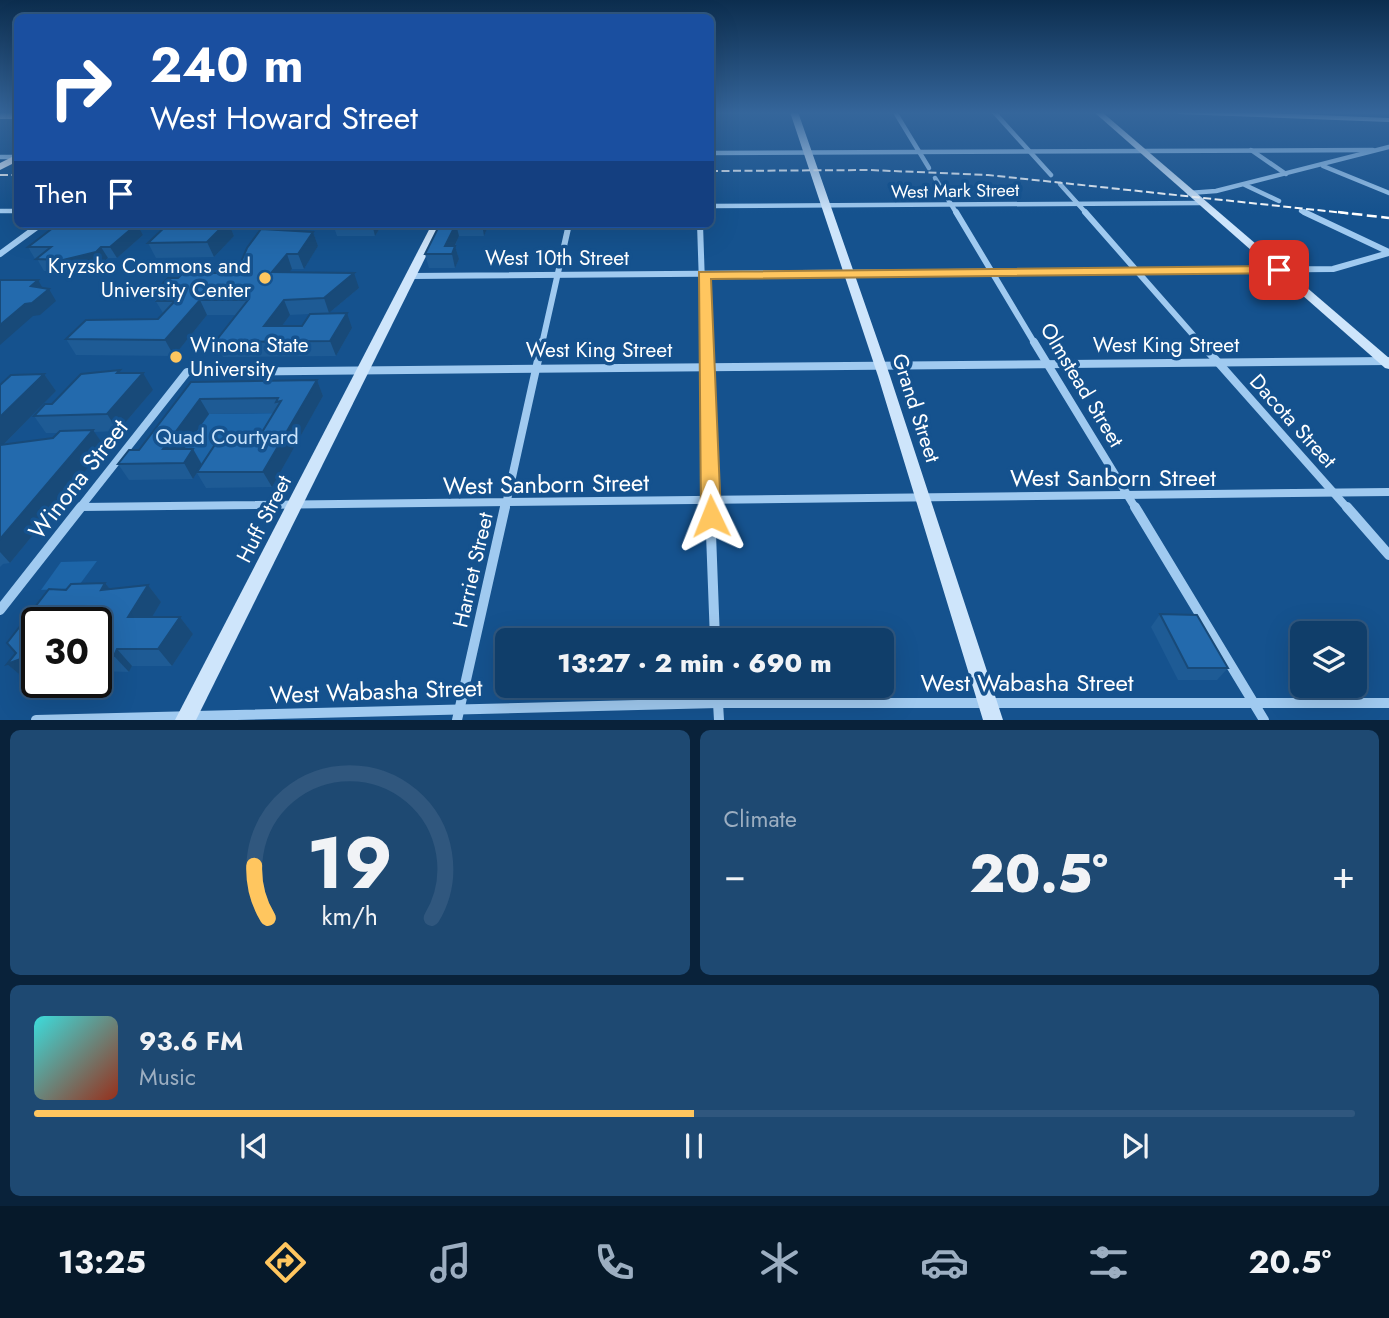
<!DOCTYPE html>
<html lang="en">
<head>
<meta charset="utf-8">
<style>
  :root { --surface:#103e6a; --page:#1e4972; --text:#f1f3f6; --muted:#9caec1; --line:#30577e; --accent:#ffc65f }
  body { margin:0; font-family:Jost,sans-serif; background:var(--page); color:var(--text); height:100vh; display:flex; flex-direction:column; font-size:26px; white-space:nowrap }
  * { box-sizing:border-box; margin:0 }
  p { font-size:23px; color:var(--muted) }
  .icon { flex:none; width:38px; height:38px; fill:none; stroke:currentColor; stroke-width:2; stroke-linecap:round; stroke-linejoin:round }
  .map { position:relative; height:720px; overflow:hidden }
  .sheet { display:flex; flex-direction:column; gap:10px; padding:10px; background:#09223a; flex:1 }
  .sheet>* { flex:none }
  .hud { position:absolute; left:14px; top:14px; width:700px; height:214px; border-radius:10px; box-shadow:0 7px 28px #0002,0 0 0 2px var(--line); background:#1a4fa0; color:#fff; overflow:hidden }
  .controls { position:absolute; left:1290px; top:621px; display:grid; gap:14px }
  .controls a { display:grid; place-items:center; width:77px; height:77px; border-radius:10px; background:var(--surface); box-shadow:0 7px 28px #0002,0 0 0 2px var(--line); font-size:35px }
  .speed { position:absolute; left:21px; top:607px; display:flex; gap:14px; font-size:35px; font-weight:700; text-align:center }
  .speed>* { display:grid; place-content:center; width:91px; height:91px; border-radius:50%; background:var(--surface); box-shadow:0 7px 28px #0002,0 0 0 2px var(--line); line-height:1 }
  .speed .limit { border:4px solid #111; border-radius:10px; background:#fff; color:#111 }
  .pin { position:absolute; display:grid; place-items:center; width:60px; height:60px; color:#fff; margin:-30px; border-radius:14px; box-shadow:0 4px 10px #0006 }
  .me { position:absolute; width:77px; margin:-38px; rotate:358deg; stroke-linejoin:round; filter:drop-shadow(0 0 5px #0008) }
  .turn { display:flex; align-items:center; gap:24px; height:147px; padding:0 21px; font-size:32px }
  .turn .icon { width:91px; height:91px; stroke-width:2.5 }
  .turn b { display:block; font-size:49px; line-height:60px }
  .then { display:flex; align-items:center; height:66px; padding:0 21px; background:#0003; gap:14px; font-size:26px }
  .big { font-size:52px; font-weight:800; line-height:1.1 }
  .sheet .card { flex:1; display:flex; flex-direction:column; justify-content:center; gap:10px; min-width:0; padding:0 24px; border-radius:10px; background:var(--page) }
  .sheet .dial { align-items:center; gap:0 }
  .dial svg { height:182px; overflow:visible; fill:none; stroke:var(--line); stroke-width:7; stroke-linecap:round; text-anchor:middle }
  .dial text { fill:var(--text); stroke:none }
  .song { display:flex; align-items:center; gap:21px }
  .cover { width:84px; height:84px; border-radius:10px; background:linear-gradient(135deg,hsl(180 70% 55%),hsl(10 70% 35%)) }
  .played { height:7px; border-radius:4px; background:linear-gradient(90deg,var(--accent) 50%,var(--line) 50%) }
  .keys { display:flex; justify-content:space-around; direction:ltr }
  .heat { display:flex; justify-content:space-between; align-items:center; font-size:38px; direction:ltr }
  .sheet .tiles { flex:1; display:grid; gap:10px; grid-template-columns:1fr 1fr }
  .card:last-child { grid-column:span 2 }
  .trip { position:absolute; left:495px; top:628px; width:399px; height:70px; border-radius:10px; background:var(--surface); box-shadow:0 7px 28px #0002,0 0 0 2px var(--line); font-weight:800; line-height:70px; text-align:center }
  .menu { display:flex; height:112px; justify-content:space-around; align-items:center; background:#06192a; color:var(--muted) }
  .menu .icon { width:49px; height:49px }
  .menu .current { color:var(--accent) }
  .menu b { font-size:32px; color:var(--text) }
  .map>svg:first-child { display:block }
</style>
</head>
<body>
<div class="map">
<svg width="1389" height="720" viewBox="0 0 1389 720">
  <rect width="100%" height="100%" fill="#15528e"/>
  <g fill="#1d65a8">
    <path d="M286,413L264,458L220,467L173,465L209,414Z"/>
    <path d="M97,561L77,588L41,590L61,562Z"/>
  </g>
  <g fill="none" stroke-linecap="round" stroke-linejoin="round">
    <g stroke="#a0caf0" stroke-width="4.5">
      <path d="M895,112L929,168"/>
      <path d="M994,112L1051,175"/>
      <path d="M1251,150L1286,174"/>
      <path d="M710,153L1373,150"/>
      <path d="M0,157H18"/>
      <path d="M1323,166L1389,193"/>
      <path d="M935,178L957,214"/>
      <path d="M1060,184L1087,214"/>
      <path d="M1245,185L1279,201"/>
      <path d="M1189,193L1216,191L1389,147"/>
      <path d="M710,206L1200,203"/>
      <path d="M0,211H18"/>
      <path d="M1301,211L1308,214"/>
    </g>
    <g stroke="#a0caf0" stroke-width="6">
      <path d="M956,212L1035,344"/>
      <path d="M1085,212L1201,344"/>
      <path d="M1304,212L1389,252"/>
      <path d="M700,224L704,344"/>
      <path d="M0,254L41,224"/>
      <path d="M411,276L1333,269L1389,253"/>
      <path d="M542,344L569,224"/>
    </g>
    <g stroke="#a0caf0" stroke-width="8">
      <path d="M704,342L710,509"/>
      <path d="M1034,342L1136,509"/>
      <path d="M1200,342L1348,509"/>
      <path d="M81,507L1389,492"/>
      <path d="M79,509L187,372L1389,361"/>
      <path d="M505,509L542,342"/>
    </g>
    <g stroke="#a0caf0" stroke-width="10">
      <path d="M710,507L715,640"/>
      <path d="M1135,507L1264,720"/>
      <path d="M1347,507L1389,555"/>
      <path d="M0,610L81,507"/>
      <path d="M717,686L719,720"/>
      <path d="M36,720L718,703H1389"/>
      <path d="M457,720L505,507"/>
    </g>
    <g fill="#cee5fb" fill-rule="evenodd">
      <path d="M790,112H798L890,376L1003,720H983L878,376Z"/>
      <path d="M1094,112H1102L1389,358V369L1385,368Z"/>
      <path d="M1176,112H1243L1389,118V122L1179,114Z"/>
      <path d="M432,224H442L196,720H175Z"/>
    </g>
    <g fill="#e9f3ff" fill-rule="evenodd">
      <rect x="0" y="113" width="18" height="6"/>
      <path d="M18,154V161L0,170V163Z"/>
    </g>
    <g stroke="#fff" stroke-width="2" stroke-dasharray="8 3.5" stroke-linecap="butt">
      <path d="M710,171L869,170L988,175L1354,214"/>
      <path d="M0,175H18"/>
    </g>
    <path stroke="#fff" stroke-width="2.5" stroke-dasharray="10 4.5" stroke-linecap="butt" d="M1338,212L1389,218"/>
  </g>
  <g fill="#1e5b95" fill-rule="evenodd">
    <path d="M137,224L143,235L117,258H108L102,263L70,272L44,271L37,259H35L28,247Z"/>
    <path d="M168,224H229L234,236L214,257L156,258L148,243Z"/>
    <path d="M333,224H382V225L375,236H337Z"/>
    <path d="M440,224H489L484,236H459L455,246L459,259L455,268H429L425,254Z"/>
    <path d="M313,232L318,246L304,269H292L289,273L359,288L329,313L312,314L352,328L336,356L223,357L215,342L236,315H207L174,356L76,355L66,339L158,319L163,313L152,295L178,278L230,273ZM310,314L302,326H282L290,315Z"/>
    <path d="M122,373L153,390L118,431L94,432L105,447L10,563L3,564L0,567V385L44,374L56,391L4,444L53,438L59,433H46L34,416L52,404Z"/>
    <path d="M317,380L323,396L272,487L206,488L197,473L193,479L129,480L118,464L139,450L191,382ZM274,413L256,442L202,464L193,449H184L209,414Z"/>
    <path d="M105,583L110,589L148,585L161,602L152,617H180L193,634L172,666H132L129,672L96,671V623H37V676L26,680L7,664L16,653L7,643L49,589L66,590L71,584Z"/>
    <path d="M1160,614L1228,668L1217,680H1178L1151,627Z"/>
  </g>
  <g fill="#184a79">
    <path d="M137,224L143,235L117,258L110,247Z"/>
    <path d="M225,224H229L234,236L214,257L207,242Z"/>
    <path d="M372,224H382V225L375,236Z"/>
    <path d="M456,224L459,236L451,254L445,246Z"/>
    <path d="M482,224H489L484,236Z"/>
    <path d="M313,232L318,246L304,269L298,254Z"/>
    <path d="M455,246L459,259L455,268L452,254Z"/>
    <path d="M101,247L108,258L102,263L70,272L63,260Z"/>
    <path d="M287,254L292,269L278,287L272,272Z"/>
    <path d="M354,273L359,288L329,313L324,298Z"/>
    <path d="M38,280L45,292L49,289L56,301L40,315L33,316L0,345V325L31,286Z"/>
    <path d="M200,300L207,315L174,356L165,340Z"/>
    <path d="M284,300L290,315L271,341L264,326Z"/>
    <path d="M347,313L352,328L336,356L330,341Z"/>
    <path d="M143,373L153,390L118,431L107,414Z"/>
    <path d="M44,374L56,391L0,448V417Z"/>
    <path d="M317,380L323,396L272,487L263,472Z"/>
    <path d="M200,399L209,414L174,463L163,449Z"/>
    <path d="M93,430L105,447L10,563L0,552V539Z"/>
    <path d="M193,449L202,465L193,479L184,463Z"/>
    <path d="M105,583L119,600L101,590Z"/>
    <path d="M148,585L161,602L142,634L128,617Z"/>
    <path d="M180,617L193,634L172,666L158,649Z"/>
    <path d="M117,649L132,666L129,672L114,656Z"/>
    <path d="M37,653V676L26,680L7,664Z"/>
  </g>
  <g fill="#236aad" stroke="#184a79" stroke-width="2">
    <path d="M58,224H137L110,247H101L96,252L63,260L36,259L51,247H28Z"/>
    <path d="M168,224H225L207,242L148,243Z"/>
    <path d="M440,224H456L445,246H455L452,254H425Z"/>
    <path d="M261,229L313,232L298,254H287L272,272L354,273L324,298L284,300L264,326H302L310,314L347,313L330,341L215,342L248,300H200L165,340L66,339L86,320L158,319L175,301H157L162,295H152L168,278H178L183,273H230L241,262L247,248Z"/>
    <path d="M0,280H38L31,286L49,289L32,303L25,304L0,325Z"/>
    <path d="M120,370L117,373H143L107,414L34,416L45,404H52L81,374Z"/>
    <path d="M44,374L0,417V385L11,375Z"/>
    <path d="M317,380L263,472H197L216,443L256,442L281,401L276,402L278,398L200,399L163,449H193L184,463L118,464L129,450H139L191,382Z"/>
    <path d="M93,430L0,539V445L53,438L60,431Z"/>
    <path d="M105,583L101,590L148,585L128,617H180L158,649H117L114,656L96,655V623H37V653L7,664L16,653L7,643L49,589L66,590L71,584Z"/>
    <path d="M1160,614L1197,615L1228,668H1188Z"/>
  </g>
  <linearGradient id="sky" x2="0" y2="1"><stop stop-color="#0c2d4e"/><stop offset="0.53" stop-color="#35669b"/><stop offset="1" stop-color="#35669b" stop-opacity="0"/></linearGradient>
  <rect width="1389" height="213" fill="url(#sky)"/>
  <path fill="#ffc65f" stroke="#a6813e" stroke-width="2" d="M1279,266L1286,270L1284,273L711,279L721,516L718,522L711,524L704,522L701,516L699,272Z"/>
  <g fill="#ffc65f" stroke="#15528e" stroke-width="2.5">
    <circle cx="265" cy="278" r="7"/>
    <circle cx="176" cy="357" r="7"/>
  </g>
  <g text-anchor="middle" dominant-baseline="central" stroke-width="7" stroke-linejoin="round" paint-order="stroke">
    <g font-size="18" fill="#fff" stroke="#15528e">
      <text transform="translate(955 191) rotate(-1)">West Mark Street</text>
    </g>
    <g font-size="21" fill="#fff" stroke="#15528e">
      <text x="557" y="258">West 10th Street</text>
      <text x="1166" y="345">West King Street</text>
      <text x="599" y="350">West King Street</text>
      <text transform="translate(1082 385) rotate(59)">Olmstead Street</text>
      <text transform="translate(916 408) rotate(72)">Grand Street</text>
      <text transform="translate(1293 421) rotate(48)">Dacota Street</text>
      <text transform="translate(264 519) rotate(-63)">Huff Street</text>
      <text transform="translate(473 570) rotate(-77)">Harriet Street</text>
    </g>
    <g font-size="21" fill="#fff" stroke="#15528e" text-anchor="end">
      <text x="251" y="266">Kryzsko Commons and<tspan x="251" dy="24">University Center</tspan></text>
      <text x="190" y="345" text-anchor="start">Winona State<tspan x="190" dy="24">University</tspan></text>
    </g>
    <g font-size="21" fill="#c7e2fb" stroke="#15528e">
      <text x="227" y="437">Quad Courtyard</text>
    </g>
    <g font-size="24" fill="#fff" stroke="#15528e">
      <text x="1113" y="477">West Sanborn Street</text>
      <text transform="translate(78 479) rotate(-52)">Winona Street</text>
      <text transform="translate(546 484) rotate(-1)">West Sanborn Street</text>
      <text x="1027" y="682">West Wabasha Street</text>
      <text transform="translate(376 691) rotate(-2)">West Wabasha Street</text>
    </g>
  </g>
</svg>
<div class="controls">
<a><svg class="icon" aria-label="layers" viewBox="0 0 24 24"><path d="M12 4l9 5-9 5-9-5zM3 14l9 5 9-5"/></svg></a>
</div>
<div class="speed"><div class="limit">30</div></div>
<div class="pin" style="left:1279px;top:270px;background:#d93025"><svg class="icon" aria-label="arrive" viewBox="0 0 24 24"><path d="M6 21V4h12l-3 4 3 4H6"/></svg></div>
<svg class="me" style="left:711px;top:516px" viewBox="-20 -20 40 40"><path d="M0-17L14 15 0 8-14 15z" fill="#ffc65f" stroke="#fff" stroke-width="4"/></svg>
<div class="trip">13:27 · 2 min · 690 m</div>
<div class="hud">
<div class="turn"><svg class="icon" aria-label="right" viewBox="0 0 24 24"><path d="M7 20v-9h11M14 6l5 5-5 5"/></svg><div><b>240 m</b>West Howard Street</div></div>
<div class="then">Then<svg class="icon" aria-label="arrive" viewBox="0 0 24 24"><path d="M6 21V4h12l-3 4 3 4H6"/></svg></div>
</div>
</div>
<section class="sheet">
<div class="tiles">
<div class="card dial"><svg viewBox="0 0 100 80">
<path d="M14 69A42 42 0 1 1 86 69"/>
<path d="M14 69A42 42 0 0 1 8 46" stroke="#ffc65f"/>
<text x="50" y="56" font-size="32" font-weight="700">19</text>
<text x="50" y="72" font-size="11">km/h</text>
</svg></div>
<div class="card"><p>Climate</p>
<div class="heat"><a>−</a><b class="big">20.5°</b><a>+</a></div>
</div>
<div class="card">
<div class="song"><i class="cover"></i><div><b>93.6 FM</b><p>Music</p></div></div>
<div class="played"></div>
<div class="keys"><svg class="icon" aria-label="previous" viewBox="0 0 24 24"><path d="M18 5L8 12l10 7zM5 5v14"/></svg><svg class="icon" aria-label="pause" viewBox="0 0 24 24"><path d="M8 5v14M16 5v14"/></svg><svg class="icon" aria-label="next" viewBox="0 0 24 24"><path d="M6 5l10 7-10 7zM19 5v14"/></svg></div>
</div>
</div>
</section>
<nav class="menu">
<b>13:25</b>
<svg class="icon current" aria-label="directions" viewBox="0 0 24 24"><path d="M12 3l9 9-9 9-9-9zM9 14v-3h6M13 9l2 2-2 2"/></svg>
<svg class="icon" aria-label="music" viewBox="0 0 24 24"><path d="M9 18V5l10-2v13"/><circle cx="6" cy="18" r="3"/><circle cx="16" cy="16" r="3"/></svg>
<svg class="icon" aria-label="phone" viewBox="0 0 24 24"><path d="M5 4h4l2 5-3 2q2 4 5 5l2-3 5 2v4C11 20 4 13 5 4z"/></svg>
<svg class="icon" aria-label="climate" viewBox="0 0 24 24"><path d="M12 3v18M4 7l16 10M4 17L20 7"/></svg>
<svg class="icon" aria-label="car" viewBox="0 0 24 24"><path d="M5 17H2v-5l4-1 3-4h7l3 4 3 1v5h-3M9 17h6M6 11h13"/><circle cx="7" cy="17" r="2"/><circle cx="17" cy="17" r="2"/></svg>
<svg class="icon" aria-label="filters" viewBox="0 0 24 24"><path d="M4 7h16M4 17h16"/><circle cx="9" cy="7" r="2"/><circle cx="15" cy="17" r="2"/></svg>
<b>20.5°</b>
</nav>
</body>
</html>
